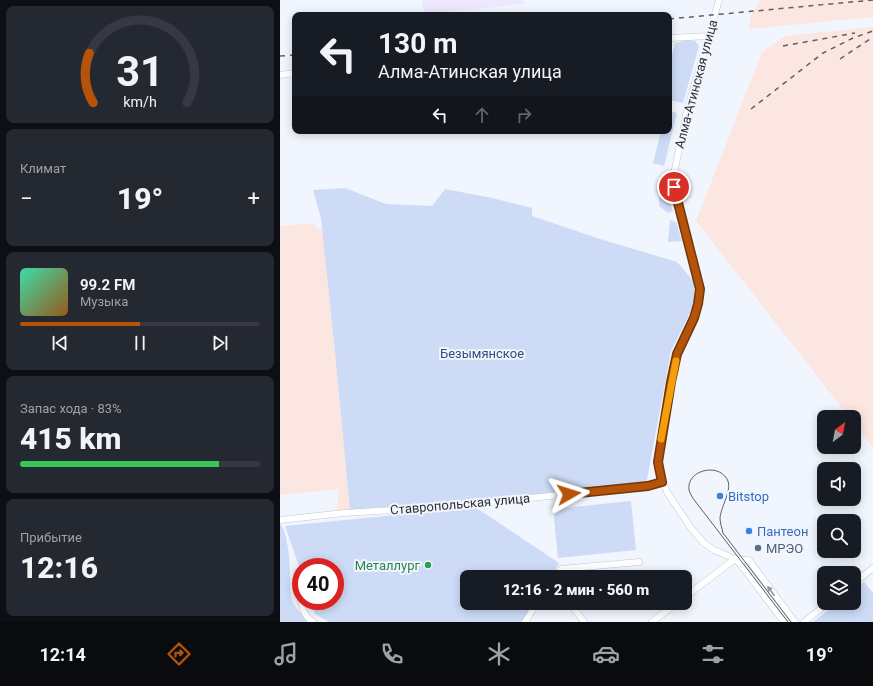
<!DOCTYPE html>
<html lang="ru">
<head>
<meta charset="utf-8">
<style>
  :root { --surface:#171b24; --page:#242831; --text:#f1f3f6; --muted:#9ea1a6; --line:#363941; --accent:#b45309 }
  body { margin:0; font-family:Roboto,sans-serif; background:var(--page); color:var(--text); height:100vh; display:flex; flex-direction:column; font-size:15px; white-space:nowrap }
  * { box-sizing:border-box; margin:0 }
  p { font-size:13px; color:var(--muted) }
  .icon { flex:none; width:22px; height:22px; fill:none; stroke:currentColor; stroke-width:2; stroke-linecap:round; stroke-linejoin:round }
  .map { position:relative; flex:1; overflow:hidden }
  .panel { display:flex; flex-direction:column; gap:6px; padding:6px; background:#0d0f14; width:280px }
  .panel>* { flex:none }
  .guide { position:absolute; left:12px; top:12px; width:380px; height:122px; border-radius:8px; box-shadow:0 2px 10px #0003; background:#171b24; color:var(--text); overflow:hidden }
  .needle { width:26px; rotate:32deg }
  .tools { position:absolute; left:537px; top:410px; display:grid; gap:8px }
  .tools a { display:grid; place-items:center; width:44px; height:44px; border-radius:8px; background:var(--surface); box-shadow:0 2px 10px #0003; font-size:20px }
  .speed { position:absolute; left:12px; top:558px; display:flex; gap:8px; font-size:20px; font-weight:700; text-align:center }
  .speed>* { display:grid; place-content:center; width:52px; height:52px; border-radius:50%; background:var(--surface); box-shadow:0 2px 10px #0003; line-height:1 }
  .speed .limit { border:6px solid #d22; background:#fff; color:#111 }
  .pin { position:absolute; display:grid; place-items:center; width:34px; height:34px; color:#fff; margin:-17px; border:2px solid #fff; border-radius:50%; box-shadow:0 1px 4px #0007 }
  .me { position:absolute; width:44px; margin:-22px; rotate:84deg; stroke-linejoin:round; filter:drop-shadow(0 0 3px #0008) }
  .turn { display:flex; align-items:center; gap:14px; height:84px; padding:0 20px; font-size:18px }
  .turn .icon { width:52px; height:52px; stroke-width:2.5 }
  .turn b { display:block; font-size:28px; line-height:34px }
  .lanes { display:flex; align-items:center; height:38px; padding:0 20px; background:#0003; justify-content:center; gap:20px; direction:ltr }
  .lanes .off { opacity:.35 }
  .big { font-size:30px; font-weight:800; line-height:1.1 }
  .panel .card { flex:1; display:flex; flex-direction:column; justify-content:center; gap:6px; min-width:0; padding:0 14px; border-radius:8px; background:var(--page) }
  .panel .dial { align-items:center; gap:0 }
  .dial svg { height:104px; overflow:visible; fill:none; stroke:var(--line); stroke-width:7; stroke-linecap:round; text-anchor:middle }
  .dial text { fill:var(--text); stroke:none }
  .song { display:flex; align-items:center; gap:12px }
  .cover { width:48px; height:48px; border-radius:6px; background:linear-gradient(135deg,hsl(160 70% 55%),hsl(30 70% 35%)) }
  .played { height:4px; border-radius:2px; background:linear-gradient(90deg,var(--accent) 50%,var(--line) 50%) }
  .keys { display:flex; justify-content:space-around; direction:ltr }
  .heat { display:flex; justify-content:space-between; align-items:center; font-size:22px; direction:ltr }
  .charge { height:6px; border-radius:3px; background:linear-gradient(90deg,#34c759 83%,var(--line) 0) }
  .trip { position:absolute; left:180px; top:570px; width:232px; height:40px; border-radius:8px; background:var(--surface); box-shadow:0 2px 10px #0003; font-weight:800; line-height:40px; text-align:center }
  .tabs { display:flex; height:64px; justify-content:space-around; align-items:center; background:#090b0e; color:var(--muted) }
  .tabs .icon { width:28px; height:28px }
  .tabs .selected { color:var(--accent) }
  .tabs b { font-size:18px; color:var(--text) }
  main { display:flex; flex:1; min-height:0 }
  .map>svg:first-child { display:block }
</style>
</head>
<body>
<main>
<section class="panel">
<div class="card dial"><svg viewBox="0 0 100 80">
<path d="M14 69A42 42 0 1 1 86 69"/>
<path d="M14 69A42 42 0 0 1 11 31" stroke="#b45309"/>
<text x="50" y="56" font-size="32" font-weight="700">31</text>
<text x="50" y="72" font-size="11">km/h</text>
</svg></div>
<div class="card"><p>Климат</p>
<div class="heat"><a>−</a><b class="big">19°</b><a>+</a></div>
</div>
<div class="card">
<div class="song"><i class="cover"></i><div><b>99.2 FM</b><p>Музыка</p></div></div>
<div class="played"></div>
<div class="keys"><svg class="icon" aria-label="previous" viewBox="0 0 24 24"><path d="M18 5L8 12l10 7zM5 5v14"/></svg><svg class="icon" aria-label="pause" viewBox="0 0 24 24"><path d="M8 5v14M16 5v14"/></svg><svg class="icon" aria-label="next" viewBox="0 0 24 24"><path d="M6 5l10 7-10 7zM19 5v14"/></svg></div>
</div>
<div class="card"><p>Запас хода · 83%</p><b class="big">415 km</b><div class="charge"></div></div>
<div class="card"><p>Прибытие</p><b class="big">12:16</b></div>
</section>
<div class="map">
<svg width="593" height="622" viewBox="0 0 593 622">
  <rect width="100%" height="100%" fill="#f1f6fe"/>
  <g fill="#fbe6e2">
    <path d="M480,0H593V17L469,29L471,15Z"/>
    <path d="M593,27V448L574,424V417H569L416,221L482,52L505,36Z"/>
    <path d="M35,223L36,229L42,228L54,342L70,510L56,512L59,489L0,495V226Z"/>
  </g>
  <path fill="#ede8fe" d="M142,0H243L244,4L144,14Z"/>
  <g fill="#cddbf6">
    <path d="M407,40L415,41L419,46L403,103L389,100V68L395,43Z"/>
    <path d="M389,111L397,113L384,166L373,163L381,131H389Z"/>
    <path d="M383,184L393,211L388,213L379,206V197Z"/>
    <path d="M65,188L106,204L152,206L165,189L212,198L252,208V216L320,239L397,262L414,282V301L409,315L391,351L366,485L70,510L54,342L41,219L33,190Z"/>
    <path d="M390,220L396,222L402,241L388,242Z"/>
    <path d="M351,501L356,550L278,558L273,509Z"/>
    <path d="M195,507L279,563L270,577H187V603H254L242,622H49L35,614L31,601H55V567H21V572L5,526Z"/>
    <path d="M0,523C8,535 10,559 10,574C11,586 8,599 17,609C22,615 31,618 38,622H0Z"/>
    <path d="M584,582L593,593V622H533L557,603H574V590Z"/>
  </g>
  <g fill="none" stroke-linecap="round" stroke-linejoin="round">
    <defs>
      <g id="minor">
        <path d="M439,0L407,111L394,174V187L399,207L420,289L418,304L414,318L397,354L391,382L378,462L383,482L387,492L411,528L424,543L434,550L455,559L461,560H469L515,622"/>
        <path d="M389,38L429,36"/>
        <path d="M0,75L15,73"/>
        <path d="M0,520L64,513L163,507L368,486L383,482"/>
        <path d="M455,559L461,565L504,622"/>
        <path d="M17,572L21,599"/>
        <path d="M273,577L281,569L359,562"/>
        <path d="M574,583L593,568"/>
        <path d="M405,597L455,559"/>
        <path d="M21,601C23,610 25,617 33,622"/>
        <path d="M290,603L304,622"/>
        <path d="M245,622L257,603"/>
        <path d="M372,622L397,603"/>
        <path d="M524,622L548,603"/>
      </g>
    </defs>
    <use href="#minor" stroke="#c2c7cf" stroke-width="7"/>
    <use href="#minor" stroke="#fff" stroke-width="6"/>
    <path stroke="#5d6064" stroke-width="1" d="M508,622L415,501C413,498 410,494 409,490C406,471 437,462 447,479C453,489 441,506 440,518C440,523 442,528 443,533L511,622"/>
    <g stroke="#5d6064" stroke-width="1.5" stroke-dasharray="5 5" stroke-linecap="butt">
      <path d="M389,19L593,0"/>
      <path d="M503,46L575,33"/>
      <path d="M0,56L15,55"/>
      <path d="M560,59L593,37"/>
      <path d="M471,109L543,53L573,38L593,31"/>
    </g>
  </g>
  <defs><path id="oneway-solid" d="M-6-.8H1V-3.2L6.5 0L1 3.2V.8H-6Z"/></defs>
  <use fill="#969798" href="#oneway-solid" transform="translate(491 591) rotate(-127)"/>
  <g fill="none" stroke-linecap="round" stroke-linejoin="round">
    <defs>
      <path id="route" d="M289,494L368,486L382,482L378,462L391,382L397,354L414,318L418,304L420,289L394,187"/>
    </defs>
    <use href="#route" stroke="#753606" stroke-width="10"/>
    <use href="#route" stroke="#b45309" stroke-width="7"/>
    <path stroke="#f59e0b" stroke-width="7" d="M381,439L396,361"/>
  </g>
  <g fill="#3f7fe0" stroke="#f1f6fe" stroke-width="1.5">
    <circle cx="440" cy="496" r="4"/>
    <circle cx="469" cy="531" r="4"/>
  </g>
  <circle fill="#5c6f8a" stroke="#f1f6fe" stroke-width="1.5" cx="478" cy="548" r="4"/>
  <circle fill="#2e9e5b" stroke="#f1f6fe" stroke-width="1.5" cx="148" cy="565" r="4"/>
  <g text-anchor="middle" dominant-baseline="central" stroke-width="4" stroke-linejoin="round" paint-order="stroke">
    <g font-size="13" fill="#2d2f32" stroke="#f1f6fe">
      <text transform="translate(416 84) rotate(-75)">Алма-Атинская улица</text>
      <text transform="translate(180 504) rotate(-5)">Ставропольская улица</text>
    </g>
    <g font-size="13" fill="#334c7e" stroke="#f1f6fe">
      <text x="202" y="353">Безымянское</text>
    </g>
    <g font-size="13" fill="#366cbe" stroke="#f1f6fe" text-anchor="start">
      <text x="448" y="496">Bitstop</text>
      <text x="477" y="531">Пантеон</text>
    </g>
    <g font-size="13" fill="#4e5e75" stroke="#f1f6fe" text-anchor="start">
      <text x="486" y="548">МРЭО</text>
    </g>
    <g font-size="13" fill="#27864d" stroke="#f1f6fe" text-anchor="end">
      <text x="140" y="565">Металлург</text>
    </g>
  </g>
</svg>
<div class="tools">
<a><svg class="needle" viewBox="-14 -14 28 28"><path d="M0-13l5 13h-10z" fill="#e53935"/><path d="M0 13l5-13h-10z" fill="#9ea1a6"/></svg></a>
<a><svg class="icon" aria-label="sound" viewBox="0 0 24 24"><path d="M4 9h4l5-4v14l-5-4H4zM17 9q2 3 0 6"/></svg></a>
<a><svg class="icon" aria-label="search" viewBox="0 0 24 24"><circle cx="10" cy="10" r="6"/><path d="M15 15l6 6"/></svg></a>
<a><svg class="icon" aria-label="layers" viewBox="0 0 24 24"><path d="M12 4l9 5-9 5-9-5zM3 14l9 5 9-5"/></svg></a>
</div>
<div class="speed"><div class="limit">40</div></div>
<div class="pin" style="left:394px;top:187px;background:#d93025"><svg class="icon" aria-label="arrive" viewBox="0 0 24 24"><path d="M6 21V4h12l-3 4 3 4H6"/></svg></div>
<svg class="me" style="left:289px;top:494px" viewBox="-20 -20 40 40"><path d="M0-17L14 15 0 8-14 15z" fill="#b45309" stroke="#fff" stroke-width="4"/></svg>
<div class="trip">12:16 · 2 мин · 560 m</div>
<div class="guide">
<div class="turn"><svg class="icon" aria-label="left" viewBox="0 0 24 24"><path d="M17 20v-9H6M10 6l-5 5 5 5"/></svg><div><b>130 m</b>Алма-Атинская улица</div></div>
<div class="lanes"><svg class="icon" aria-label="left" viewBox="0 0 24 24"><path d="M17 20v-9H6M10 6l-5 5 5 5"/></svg><svg class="icon off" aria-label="ahead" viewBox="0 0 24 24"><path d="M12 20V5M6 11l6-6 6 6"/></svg><svg class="icon off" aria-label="right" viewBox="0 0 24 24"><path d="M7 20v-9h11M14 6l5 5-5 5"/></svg></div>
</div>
</div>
</main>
<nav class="tabs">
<b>12:14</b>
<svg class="icon selected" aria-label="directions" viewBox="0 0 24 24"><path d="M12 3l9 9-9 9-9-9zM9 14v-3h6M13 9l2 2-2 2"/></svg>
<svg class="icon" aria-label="music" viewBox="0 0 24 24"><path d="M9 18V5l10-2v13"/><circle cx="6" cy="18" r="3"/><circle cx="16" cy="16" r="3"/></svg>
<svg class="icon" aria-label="phone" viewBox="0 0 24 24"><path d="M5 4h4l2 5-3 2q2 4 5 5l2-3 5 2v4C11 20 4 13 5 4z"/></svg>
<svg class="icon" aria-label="climate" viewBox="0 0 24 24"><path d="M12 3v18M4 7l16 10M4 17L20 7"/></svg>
<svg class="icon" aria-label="car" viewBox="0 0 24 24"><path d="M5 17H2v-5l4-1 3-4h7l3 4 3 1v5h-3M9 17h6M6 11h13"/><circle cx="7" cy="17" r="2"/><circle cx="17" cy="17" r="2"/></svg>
<svg class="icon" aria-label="filters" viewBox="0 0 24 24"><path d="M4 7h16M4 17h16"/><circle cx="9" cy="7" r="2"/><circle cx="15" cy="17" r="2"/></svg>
<b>19°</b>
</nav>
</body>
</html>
